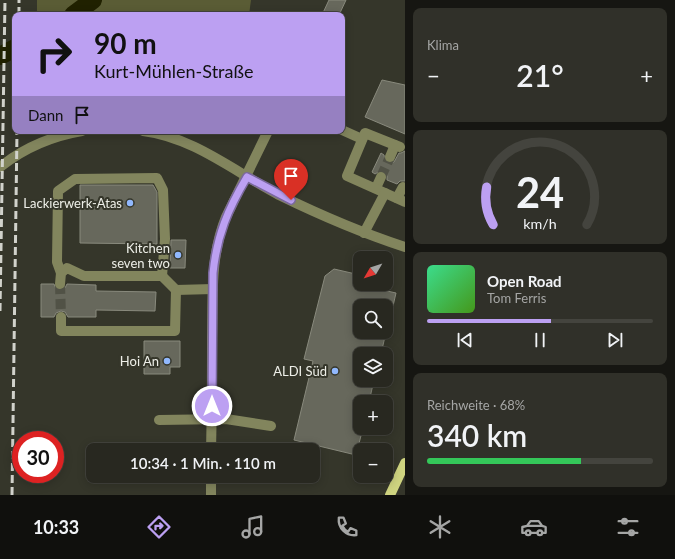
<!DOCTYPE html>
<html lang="de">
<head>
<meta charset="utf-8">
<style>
  :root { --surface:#282820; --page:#303029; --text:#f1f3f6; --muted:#a5a6a5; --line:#44443e; --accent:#bca0f2 }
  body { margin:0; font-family:Lato,sans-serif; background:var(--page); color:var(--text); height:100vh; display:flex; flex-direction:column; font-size:15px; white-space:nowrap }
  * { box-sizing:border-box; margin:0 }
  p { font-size:13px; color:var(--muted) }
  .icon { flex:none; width:22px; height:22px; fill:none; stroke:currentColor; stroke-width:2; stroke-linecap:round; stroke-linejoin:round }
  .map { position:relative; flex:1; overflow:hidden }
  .drawer { display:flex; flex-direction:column; gap:8px; padding:8px; background:#161612; width:270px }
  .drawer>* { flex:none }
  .top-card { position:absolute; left:12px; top:12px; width:333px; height:122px; border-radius:8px; box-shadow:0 2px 10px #0003,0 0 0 1px var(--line); background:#bca0f2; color:#111; overflow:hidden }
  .needle { width:26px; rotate:231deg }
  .fabs { position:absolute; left:353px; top:251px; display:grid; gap:8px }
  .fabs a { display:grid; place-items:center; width:40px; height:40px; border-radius:8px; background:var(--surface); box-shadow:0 2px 10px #0003,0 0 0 1px var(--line); font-size:20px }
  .speed { position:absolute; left:12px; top:431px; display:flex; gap:8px; font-size:20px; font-weight:700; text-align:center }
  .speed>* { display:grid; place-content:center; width:52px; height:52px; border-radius:50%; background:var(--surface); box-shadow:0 2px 10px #0003,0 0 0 1px var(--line); line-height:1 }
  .speed .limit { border:6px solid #d22; background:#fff; color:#111 }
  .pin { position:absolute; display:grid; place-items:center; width:34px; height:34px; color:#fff; margin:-41px -17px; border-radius:50% 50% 50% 0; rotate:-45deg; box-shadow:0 0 4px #0007 }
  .pin .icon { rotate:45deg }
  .me { position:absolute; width:44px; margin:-22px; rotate:0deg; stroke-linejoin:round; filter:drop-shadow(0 0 3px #0008) }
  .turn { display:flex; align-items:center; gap:14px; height:84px; padding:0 16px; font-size:18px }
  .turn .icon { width:52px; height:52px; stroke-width:2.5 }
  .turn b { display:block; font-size:28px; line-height:34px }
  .then { display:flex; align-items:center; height:38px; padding:0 16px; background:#0003; gap:8px; font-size:15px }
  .big { font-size:30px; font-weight:600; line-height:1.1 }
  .drawer .card { flex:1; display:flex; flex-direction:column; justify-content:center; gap:6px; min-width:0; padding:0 14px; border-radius:8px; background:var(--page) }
  .drawer .dial { align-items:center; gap:0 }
  .dial svg { height:104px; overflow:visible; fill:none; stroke:var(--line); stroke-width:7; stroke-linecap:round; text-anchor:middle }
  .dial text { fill:var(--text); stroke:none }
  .song { display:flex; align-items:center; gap:12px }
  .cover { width:48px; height:48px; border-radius:6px; background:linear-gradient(135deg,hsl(150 70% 55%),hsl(100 70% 35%)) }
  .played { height:4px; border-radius:2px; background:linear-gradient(90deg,var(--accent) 55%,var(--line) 55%) }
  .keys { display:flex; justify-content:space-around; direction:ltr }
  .heat { display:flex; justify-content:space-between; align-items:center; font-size:22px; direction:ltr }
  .charge { height:6px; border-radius:3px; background:linear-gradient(90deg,#34c759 68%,var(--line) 0) }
  .trip { position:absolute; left:86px; top:443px; width:234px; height:40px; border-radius:8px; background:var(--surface); box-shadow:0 2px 10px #0003,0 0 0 1px var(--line); font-weight:600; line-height:40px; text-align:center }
  .dock { display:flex; height:64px; justify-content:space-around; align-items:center; background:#10100d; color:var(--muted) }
  .dock .icon { width:28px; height:28px }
  .dock .current { color:var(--accent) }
  .dock b { font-size:18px; color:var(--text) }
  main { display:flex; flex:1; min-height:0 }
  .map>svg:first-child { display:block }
</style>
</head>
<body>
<main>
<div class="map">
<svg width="405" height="495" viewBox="0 0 405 495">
  <rect width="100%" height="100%" fill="#35362a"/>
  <path fill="#5a5c35" d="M37,0H251L249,15H37Z"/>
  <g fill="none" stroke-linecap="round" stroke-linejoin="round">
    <g stroke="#202100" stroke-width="18">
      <path d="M73,15L93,0"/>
      <path d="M0,56L15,48"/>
    </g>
  </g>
  <g fill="#67685c" stroke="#898a7d">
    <path d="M329,0H346L339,15H322Z"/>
    <path d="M382,80L405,85V134L365,117Z"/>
    <path d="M405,151V181H400L397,184L387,180V176L384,171H380L375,174L372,172L381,153L384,155L385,161L390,163L394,162L399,153H401Z"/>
    <path d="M80,185H153L157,192V244L80,243Z"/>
    <path d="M171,240H186L185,268H170Z"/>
    <path d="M334,269L360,275V284H375L374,288L396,293L393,306H360V332H386L381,354H360V380H374L369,402H360V428H363L356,455L294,440L313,361L304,359L325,276Z"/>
    <path d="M41,284H54L56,289L60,290L65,288L67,284L96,285V291L156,292L155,311L96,310V317H68L65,312L61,311L56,313L54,317H41Z"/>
    <path d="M144,341H180V367H170V374H144Z"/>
  </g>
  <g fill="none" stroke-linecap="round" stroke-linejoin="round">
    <g stroke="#515246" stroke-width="10" stroke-dasharray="10 5" stroke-linecap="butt">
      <path d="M381,177L390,157"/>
      <path d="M60,284L61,317"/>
    </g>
    <g stroke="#82855d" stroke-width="10">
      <path d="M342,130L362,139"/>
      <path d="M143,131C193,137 235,172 279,195C320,215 362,233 405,247"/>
      <path d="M390,157L395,145"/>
      <path d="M0,167C24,148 52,136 82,131"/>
      <path d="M376,188L381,177"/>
      <path d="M385,193L347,176L365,133L400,147"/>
      <path d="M397,198L403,187"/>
      <path d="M364,233L385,193L405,202"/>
      <path d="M61,273L57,262L58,191L75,179L157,178L163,190L165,239L162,276"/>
      <path d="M60,284L61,273L67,268L84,276H162L176,290L213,289"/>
      <path d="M61,317V331H175L176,290"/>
      <path d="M159,420L226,419L271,426"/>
      <path d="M211,450C212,412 212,375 212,337C213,296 210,256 226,217L268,131"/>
      <path d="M211,495V476"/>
    </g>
    <path stroke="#cfd480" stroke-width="10" d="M390,495L405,463"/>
    <g stroke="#d1d2cb" stroke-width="3" stroke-dasharray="8 4" stroke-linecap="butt">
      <path d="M19,15V0"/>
      <path d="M0,311L5,0"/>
      <path d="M12,495L17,131"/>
    </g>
  </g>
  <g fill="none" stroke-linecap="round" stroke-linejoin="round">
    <defs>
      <path id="route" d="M212,406L213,273C217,235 228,209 247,177L291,200"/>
    </defs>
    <use href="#route" stroke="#7a689d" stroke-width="10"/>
    <use href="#route" stroke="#bca0f2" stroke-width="7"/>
  </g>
  <g fill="#91b8fd" stroke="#35362a" stroke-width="1.5">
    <circle cx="130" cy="203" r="4"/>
    <circle cx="178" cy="255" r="4"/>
    <circle cx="167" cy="361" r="4"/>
    <circle cx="335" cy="371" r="4"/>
  </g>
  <g text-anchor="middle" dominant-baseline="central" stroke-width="4" stroke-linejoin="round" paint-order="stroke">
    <g font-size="13" fill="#eeefe8" stroke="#35362a" text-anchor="end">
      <text x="122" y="203">Lackierwerk-Atas</text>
      <text x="170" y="248">Kitchen<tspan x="170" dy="15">seven two</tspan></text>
      <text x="159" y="361">Hoi An</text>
      <text x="327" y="371">ALDI Süd</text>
    </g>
  </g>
</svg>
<div class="fabs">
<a><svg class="needle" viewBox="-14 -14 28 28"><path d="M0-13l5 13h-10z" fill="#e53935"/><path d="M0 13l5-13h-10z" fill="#a5a6a5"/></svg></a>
<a><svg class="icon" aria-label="search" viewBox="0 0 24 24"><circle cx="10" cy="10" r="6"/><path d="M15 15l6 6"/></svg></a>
<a><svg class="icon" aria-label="layers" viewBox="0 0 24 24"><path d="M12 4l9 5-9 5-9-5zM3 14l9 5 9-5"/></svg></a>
<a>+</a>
<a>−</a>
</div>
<div class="speed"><div class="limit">30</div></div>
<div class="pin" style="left:291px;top:200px;background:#d93025"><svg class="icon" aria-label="arrive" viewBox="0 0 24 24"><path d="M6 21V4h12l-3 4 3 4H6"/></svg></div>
<svg class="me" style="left:212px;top:406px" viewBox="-20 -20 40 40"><circle r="17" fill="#bca0f2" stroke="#fff" stroke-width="3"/><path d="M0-11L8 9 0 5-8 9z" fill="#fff"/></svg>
<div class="trip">10:34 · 1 Min. · 110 m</div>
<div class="top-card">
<div class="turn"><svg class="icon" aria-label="right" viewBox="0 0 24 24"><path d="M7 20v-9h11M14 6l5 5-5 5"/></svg><div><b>90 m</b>Kurt-Mühlen-Straße</div></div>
<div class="then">Dann<svg class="icon" aria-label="arrive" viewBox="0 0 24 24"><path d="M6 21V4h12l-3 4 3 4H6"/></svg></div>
</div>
</div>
<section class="drawer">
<div class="card"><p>Klima</p>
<div class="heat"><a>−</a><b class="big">21°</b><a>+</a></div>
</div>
<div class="card dial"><svg viewBox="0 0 100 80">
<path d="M14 69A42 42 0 1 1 86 69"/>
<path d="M14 69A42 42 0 0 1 9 40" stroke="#bca0f2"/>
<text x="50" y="56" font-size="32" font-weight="700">24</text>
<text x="50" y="72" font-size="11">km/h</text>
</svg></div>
<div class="card">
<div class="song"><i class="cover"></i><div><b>Open Road</b><p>Tom Ferris</p></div></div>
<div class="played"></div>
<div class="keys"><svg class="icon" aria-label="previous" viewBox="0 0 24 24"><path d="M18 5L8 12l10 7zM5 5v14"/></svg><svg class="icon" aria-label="pause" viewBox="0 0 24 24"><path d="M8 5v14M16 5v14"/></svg><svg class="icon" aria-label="next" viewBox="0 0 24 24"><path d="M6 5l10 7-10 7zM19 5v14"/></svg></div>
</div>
<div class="card"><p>Reichweite · 68%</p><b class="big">340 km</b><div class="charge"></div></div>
</section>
</main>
<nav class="dock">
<b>10:33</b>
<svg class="icon current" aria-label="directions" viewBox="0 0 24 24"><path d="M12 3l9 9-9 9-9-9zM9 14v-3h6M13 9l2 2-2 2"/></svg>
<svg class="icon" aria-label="music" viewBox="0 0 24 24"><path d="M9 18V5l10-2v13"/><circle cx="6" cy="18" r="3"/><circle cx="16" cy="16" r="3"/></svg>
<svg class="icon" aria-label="phone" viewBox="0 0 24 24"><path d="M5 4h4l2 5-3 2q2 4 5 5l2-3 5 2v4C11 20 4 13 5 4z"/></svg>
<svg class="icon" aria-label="climate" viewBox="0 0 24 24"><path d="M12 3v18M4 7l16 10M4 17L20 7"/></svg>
<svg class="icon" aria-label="car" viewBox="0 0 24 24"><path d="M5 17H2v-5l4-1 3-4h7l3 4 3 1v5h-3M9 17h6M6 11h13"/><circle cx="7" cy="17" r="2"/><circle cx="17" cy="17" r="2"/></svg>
<svg class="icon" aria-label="filters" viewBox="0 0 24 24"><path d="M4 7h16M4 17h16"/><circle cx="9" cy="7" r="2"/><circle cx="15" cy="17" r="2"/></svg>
</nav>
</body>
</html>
